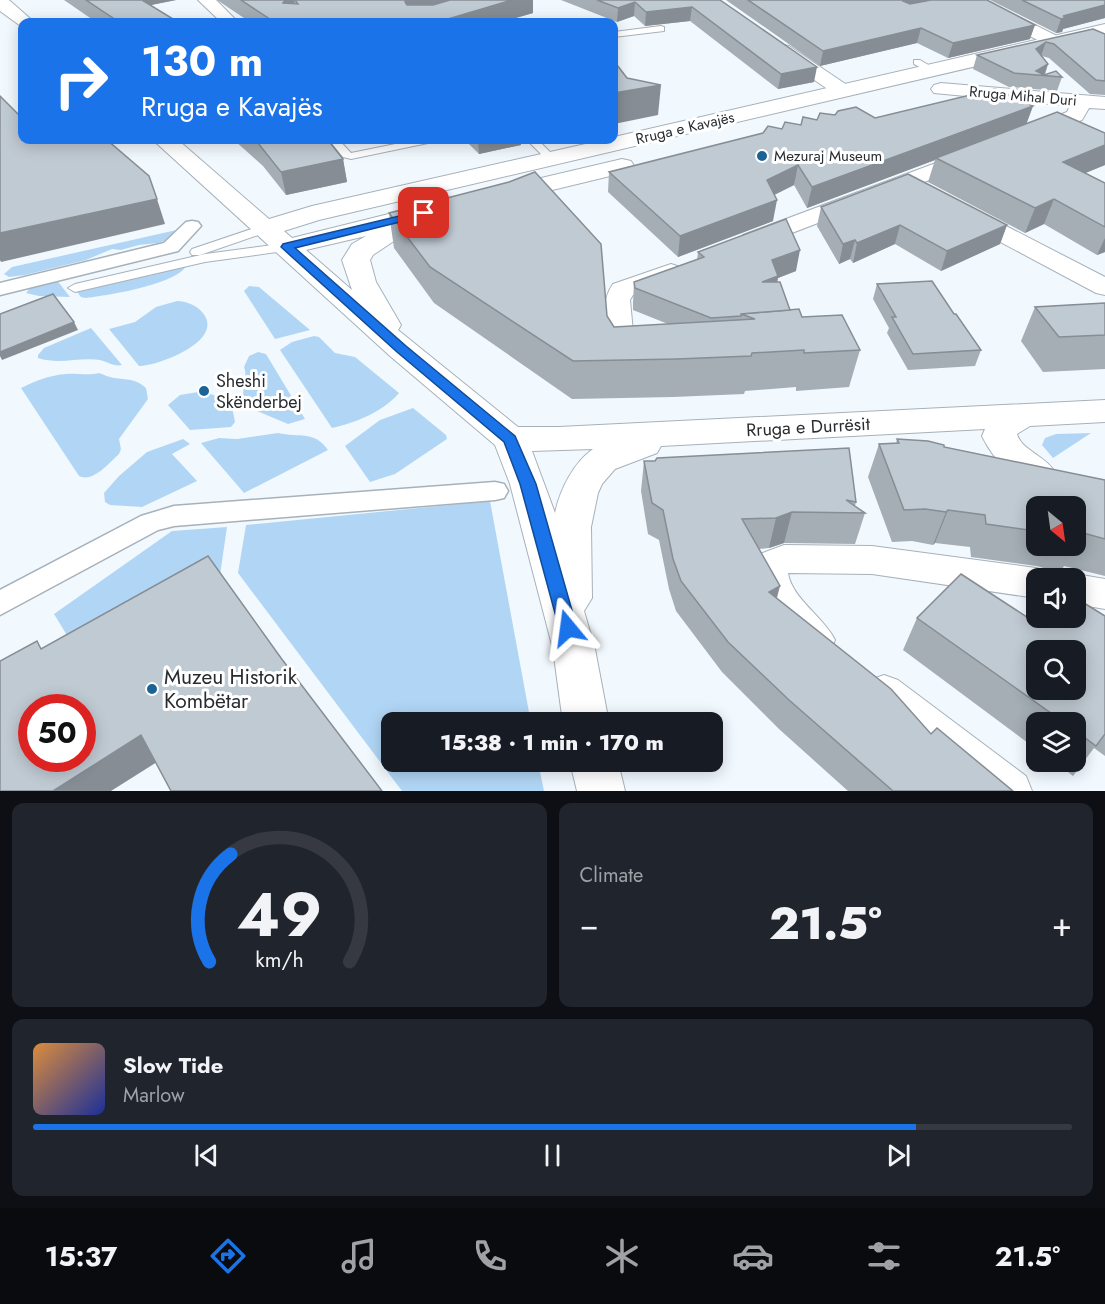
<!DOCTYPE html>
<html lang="en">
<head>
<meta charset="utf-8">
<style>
  :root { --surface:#171b24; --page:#20242c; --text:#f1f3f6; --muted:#9ea1a6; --line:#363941; --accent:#1a73e8 }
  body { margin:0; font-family:Jost,sans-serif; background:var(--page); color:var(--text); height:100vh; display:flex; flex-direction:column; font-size:22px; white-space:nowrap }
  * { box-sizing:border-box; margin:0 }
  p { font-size:20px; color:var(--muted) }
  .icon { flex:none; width:33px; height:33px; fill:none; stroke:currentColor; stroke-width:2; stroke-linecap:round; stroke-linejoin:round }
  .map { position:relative; height:791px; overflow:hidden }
  .sheet { display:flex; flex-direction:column; gap:12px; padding:12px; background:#0d0f14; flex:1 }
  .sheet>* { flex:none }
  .top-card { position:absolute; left:18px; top:18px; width:600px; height:126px; border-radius:12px; box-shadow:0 3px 15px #0003; background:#1a73e8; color:#fff; overflow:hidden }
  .needle { width:39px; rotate:151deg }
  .tools { position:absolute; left:1026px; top:496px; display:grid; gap:12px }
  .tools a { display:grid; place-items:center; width:60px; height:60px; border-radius:12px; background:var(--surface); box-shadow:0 3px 15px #0003; font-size:30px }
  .speed { position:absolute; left:18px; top:694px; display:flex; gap:12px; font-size:30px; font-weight:700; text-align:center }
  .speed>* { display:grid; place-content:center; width:78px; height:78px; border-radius:50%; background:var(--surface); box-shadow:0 3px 15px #0003; line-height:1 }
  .speed .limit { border:9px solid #d22; background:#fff; color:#111 }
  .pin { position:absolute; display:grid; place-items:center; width:51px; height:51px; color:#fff; margin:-26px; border-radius:12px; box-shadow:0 3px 9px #0006 }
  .me { position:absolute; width:66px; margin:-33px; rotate:344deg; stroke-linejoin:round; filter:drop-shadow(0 0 4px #0008) }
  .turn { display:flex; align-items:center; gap:21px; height:126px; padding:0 24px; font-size:27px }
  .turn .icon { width:78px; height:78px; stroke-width:2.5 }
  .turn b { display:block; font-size:42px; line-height:51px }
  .big { font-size:45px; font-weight:800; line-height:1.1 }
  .sheet .card { flex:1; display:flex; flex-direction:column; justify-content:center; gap:9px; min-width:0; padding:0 21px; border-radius:12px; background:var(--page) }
  .sheet .dial { align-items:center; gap:0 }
  .dial svg { height:156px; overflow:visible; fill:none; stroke:var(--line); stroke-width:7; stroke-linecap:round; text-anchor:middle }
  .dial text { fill:var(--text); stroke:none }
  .song { display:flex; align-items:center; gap:18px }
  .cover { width:72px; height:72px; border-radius:9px; background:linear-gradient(135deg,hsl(30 70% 55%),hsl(230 70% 35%)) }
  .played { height:6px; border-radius:3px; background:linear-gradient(90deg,var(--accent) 85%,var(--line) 85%) }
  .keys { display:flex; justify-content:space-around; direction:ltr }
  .heat { display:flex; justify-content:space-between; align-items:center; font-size:33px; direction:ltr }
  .sheet .tiles { flex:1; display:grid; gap:12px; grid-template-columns:1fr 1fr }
  .card:last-child { grid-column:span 2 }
  .trip { position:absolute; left:381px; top:712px; width:342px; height:60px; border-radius:12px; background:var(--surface); box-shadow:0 3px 15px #0003; font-weight:800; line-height:60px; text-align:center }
  .tabs { display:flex; height:96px; justify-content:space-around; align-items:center; background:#090b0e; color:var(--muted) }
  .tabs .icon { width:42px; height:42px }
  .tabs .current { color:var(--accent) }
  .tabs b { font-size:27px; color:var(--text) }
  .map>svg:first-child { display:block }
</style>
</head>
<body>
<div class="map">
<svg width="1105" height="791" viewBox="0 0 1105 791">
  <rect width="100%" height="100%" fill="#f2f9fe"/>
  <g fill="#b1d6f5">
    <path d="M181,229L167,240L158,243L139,245L121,250L112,249L86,260L25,275L9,277L4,274L12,267Z"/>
    <path d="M186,266C177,284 106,296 85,298L81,297L77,292Z"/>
    <path d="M56,279L70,297L39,296L26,293L30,288Z"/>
    <path d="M249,286L259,287L310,330L275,339L244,291Z"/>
    <path d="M177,301C186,301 196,305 202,312C227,340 159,366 139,366L109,329L135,322L156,307Z"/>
    <path d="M91,328L122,365C114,367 108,362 100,360C79,357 59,365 38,358V355L44,348Z"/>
    <path d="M314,336L319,337L335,353L355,357L399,393C383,412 355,423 332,428L280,350L292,342Z"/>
    <path d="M258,352L266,354L305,419L288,424L245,406C239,392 249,380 244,367L249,356Z"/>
    <path d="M99,373C105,375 108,377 114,378C127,380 135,378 146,388L148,399L119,439L121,449L119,454C109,463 93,483 79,476L21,388C35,381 50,375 66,374C78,373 87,376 99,373Z"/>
    <path d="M204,391L227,401L232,407L235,422L231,427L190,430L168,405L180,395Z"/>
    <path d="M413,408L446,435L447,439L395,474L370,482L345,446L380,420Z"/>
    <path d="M278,433C300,438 314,430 328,450L244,493L201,443L219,438L237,439Z"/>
    <path d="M1091,433L1053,458L1042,445L1045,438L1056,434Z"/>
    <path d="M183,439L190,444L172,454L197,481L142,507L110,505L105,502L104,493L119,476L147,452Z"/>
    <path d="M490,501L531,723H392V762H538L544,791H402L238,573L246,525Z"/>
    <path d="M227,527L220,575L79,655L54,614L172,531Z"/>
  </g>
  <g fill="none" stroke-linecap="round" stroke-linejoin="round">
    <defs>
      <g id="service">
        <path d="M661,26L664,27V31L614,37V32Z"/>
        <path d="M914,60H920L937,70L929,72L914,64Z"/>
        <path d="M329,140H339L351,153L415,140H433L428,143L351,159L343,157Z"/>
        <path d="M527,140H538L557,159L552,162L548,161Z"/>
        <path d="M266,224L272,228L270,231L200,255H192L190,252L192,249Z"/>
        <path d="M287,243L291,244L293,247L291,250L205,262L75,292L68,288L75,284L205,254Z"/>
      </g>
      <g id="pedestrian">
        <path d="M192,221L198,222L201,226L178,251L0,295V283L164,243L186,222Z"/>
        <path d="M495,482L504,484L508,491L504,498L495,500L174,526L158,530L0,615V590L141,516L174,506Z"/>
      </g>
      <g id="minor">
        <path d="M198,0H216L238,22H221Z"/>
        <path d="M965,0H985L1061,38L1064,42L1061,46H1049L967,3Z"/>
        <path d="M783,45L789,46L850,87L853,91L850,95H836L777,54L774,50L777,46Z"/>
        <path d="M941,83L1105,97V109L1089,108L1082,120L1032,138L1025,136L1022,132L1025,128L1067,112L1070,106L934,93L931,89L934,85Z"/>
        <path d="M968,151L976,152L979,157L976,162L761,245L752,247L743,245L740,240L743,235Z"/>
        <path d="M969,209L977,211L1105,277V295L1096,293L961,221L957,216L961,211Z"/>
        <path d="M671,264L680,267L684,272L680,277L633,295L630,300L635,353L631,359L621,362L611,359L607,353C605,330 599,304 613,284Z"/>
        <path d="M784,545L872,546L1036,568L1049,572L1052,579H1036V598L872,574L788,573C792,599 824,617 835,640L830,652C826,653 820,656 816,656C789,657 758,591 749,570L760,554Z"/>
        <path d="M1076,574L1105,579V609L1076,604V579H1063Z"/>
        <path d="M884,675L898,680L1026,776L1032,791H976L870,706L864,693L870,680Z"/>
      </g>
      <g id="secondary">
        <path d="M0,0H9L34,22H22V27L0,11Z"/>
        <path d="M1105,24V36L319,220L284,231L292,238L433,203L442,206L446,211L442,216L409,225L410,227L406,233L373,255L370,260L376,282L401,325L398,330L518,427H559L1105,400V422L1030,426L1017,434C1021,450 1046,456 1054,471L1049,480C1019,489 994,461 982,436L985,429L661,446L657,453L615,469L602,484L598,493L591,527L592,598L584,611L595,649L609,723H563L553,649L510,484L495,445L390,356L153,140H178L269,219L312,206L603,140H614V137ZM366,236L352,244L342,260L352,290L306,250ZM593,449C573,463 560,490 555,513L532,451Z"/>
        <path d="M622,159L631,161L634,166L631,171L503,202L494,199L490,194L494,189Z"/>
        <path d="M570,762H618L625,791H577Z"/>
      </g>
    </defs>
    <use href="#service" stroke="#a7b1ba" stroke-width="2"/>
    <use href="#pedestrian" stroke="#a7b1ba" stroke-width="3"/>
    <use href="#minor" stroke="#a7b1ba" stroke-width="2"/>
    <use href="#secondary" stroke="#a7b1ba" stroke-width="2"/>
    <use href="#service" fill="#fff" fill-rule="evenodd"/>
    <use href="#pedestrian" fill="#fff" fill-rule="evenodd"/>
    <use href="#minor" fill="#fff" fill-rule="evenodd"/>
    <use href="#secondary" fill="#fff" fill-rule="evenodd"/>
  </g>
  <g fill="#a5aeb5" fill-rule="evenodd">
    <path d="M64,0H176L150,5L178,22H96Z"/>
    <path d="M217,0H533V13L502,22H250Z"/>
    <path d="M561,0H720L814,82L778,89L690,21L645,26L634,16L617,22Z"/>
    <path d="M726,0H987L1030,39L948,58L917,43L820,66Z"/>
    <path d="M990,0H1105V18L1063,29L1062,32L1056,33Z"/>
    <path d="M1093,29L1105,34V95L1090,94L1049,58L1042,56L1048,64L1045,75L1062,77L1057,91L1009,87L973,69L977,55Z"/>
    <path d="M1033,106L1026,124L1105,133V165L1085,173L1105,183V252L1097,255L1044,224L1025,233L928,182L935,160L807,208L794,185L774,195L773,221L678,257L608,192L609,172L782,129L801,125L835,115L875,118Z"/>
    <path d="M234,140H328L343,159L347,182L286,195L263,166Z"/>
    <path d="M465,140H524L521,141V145L479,154Z"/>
    <path d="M821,207L1007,225L1000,244L941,271L895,244L853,263L850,259L839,264L817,226Z"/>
    <path d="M389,213L607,316L614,327L668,324L633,310V303L634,282L697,260L698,252L796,271L778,278L777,282L790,310L860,350L849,387L796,391V387L745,391L744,394L673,397L572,399L434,303L394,248Z"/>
    <path d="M877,284L954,314L981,350L975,366L908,370L887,333L889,328L873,299Z"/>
    <path d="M1105,303V369L1043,372L1021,341L1035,307Z"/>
    <path d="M897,439L944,447L1105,480V576L1064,566L1057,578L1054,577L1050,570L1037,566L971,557L970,547L935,543L933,545L912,541L892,542L868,477L879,444H896ZM1036,507H1076V546H1036Z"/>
    <path d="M644,461L856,502L855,506L865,513L855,544L784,543L769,548L759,549L776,598L931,734L1013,791H848L779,729L722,672L676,611L669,589L659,540L648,534L641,491Z"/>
    <path d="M1105,616V756L1094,748L1073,776L1055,762H1076V723H1036V749L903,650L917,618L1039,625Z"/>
  </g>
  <g fill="#868d94">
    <path d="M129,0H176L132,9Z"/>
    <path d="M285,0H294L297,17L283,3Z"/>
    <path d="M406,0H467L410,16L405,2Z"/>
    <path d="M512,0H533V13L502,22H438Z"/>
    <path d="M904,0H955L900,15Z"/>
    <path d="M635,2L634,16L617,22L618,8Z"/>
    <path d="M1105,5V18L1063,29L1062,32L1056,33L1061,19L1063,16Z"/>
    <path d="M692,7L690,21L645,26L646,12Z"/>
    <path d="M1035,25L1030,39L948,58L953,43Z"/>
    <path d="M921,28L917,43L820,66L823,51Z"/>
    <path d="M1046,42L1041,56L1036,49Z"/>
    <path d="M1048,64L1044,75L1036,71Z"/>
    <path d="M817,67L814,82L778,89L781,74Z"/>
    <path d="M661,85L658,115L614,124V93Z"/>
    <path d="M1033,106L1026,125L936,158L935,160L807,208L812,187Z"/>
    <path d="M478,140H524L521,141V145L479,154Z"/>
    <path d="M1105,145V165L1054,186L1063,162Z"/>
    <path d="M343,159L347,182L286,195L281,172Z"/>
    <path d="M798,165L794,185L764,200L767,180Z"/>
    <path d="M157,199L165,224L1,262L0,260V233Z"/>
    <path d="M1054,199L1044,224L1025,233L1035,208Z"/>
    <path d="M777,200L773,221L678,257L680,236Z"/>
    <path d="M900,225L895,244L853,263L857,243Z"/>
    <path d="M1007,225L1000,244L941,271L947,251Z"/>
    <path d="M1105,238V252L1097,255Z"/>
    <path d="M855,240L850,259L839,264L843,244Z"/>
    <path d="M800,250L796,271L778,278L774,297L762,282L772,260Z"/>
    <path d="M74,322L78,330L2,360L0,356V352Z"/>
    <path d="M948,510L935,543L933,545L946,512Z"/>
    <path d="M792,512L784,543L769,548L776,518Z"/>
    <path d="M780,586L772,617L769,592Z"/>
    <path d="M141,735L157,762L111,791H53Z"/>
  </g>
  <g fill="#c0cad3" stroke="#868d94" stroke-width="1.5" fill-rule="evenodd">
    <path d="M86,0H142L178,22H119Z"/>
    <path d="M241,0H285L283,3L298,4L295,0H406L405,2L407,5H433L450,0H512L438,22H252L268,18Z"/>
    <path d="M597,0H720L817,67L781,74L692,7L646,12L635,2L618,8Z"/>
    <path d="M748,0H904L903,1L910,4L931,0H987L1035,25L953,43L921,28L823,51Z"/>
    <path d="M1022,0H1105V5L1063,16L1067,17L1061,19Z"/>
    <path d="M1093,29L1105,34V81L1096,80L1054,44L1046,42L1036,49L1048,64L1036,71L1044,75L1056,71L1062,77L1014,73L977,55Z"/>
    <path d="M614,61L627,78L661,85L614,93Z"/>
    <path d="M995,89L1033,106L812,187L798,165L767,180L777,200L680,236L609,172L763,133L768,126L782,129L785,122L801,125L803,117L817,120L820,113L835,115L838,111L856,107L875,118Z"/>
    <path d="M0,96L22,118V140H107L149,176L157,199L0,233Z"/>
    <path d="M1057,112L1105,133V145L1063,162L1105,183V227L1054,199L1035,208L936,158Z"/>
    <path d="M254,140H328L343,159L281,172L258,143Z"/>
    <path d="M535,172L601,244L607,316L614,327L755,319L741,314L799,309L802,317L842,315L860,350L804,353V350L752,353L751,356L677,359L573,361L430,267L389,213L509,182Z"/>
    <path d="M908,174L1007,225L947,251L900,225L857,243L855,240L843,244L821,207Z"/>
    <path d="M786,219L800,250L772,260L778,276L762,282H780L790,310L741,314V316L711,318L635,288L634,282L704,257L698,252Z"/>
    <path d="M932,281L954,314H956L981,350L913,354L892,317H896L877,284Z"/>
    <path d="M53,294L74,322L0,352V314Z"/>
    <path d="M1105,303V335L1059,337L1035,307Z"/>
    <path d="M897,439L928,441L944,445V447L1105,480V539L1076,531V507H1036V531L986,524L985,515L948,510L946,512L925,509L904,510L879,444L899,443Z"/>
    <path d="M849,448L856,502L846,500L865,513L792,512L776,518L742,519L780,586L769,592L891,689L931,734L937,728L1013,791H893L789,700L728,642L681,581L673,559L663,510L652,503L644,461H655L657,458Z"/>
    <path d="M208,556L281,658L382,791H171L141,735L53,791H0V661L37,641L41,649ZM32,708H82V759H32Z"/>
    <path d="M961,574L1039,625L1045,618H1076V598L1105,616V734L1096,746L1076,731V723H1065L917,618ZM1036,651H1076V690H1036Z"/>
  </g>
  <path fill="#1a73e8" stroke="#114b97" stroke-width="1.5" d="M424,210L430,213L428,215L295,248L406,346L515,436L536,484L577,628L574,633L568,635L562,633L559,628L520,484L504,442L397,352L281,247L283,244Z"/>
  <g fill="#1a6396" stroke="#fff" stroke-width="2">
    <circle cx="762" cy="156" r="6"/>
    <circle cx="204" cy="391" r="6"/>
    <circle cx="152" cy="689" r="6"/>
  </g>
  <g text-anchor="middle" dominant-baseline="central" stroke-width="6" stroke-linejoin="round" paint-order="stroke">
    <g font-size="15" fill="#282c30" stroke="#fff">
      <text transform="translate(1023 96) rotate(5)">Rruga Mihal Duri</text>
      <text transform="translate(685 128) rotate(-13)">Rruga e Kavajës</text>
    </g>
    <g font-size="15" fill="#282c30" stroke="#fff" text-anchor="start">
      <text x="774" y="156">Mezuraj Museum</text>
    </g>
    <g font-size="18" fill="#282c30" stroke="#fff" text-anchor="start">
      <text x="216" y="381">Sheshi<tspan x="216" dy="21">Skënderbej</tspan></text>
    </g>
    <g font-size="18" fill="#282c30" stroke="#fff">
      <text transform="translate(808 427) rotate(-3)">Rruga e Durrësit</text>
    </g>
    <g font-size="21" fill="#282c30" stroke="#fff" text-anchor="start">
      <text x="164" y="677">Muzeu Historik<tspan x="164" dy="24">Kombëtar</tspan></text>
    </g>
  </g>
</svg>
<div class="tools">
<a><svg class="needle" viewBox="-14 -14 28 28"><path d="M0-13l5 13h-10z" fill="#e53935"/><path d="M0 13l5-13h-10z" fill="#9ea1a6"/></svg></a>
<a><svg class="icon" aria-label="sound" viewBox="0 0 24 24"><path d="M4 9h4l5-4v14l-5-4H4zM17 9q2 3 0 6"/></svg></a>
<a><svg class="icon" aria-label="search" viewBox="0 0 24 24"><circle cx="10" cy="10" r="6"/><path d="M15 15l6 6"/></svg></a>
<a><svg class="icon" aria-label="layers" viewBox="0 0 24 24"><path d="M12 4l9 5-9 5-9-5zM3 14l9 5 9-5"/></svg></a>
</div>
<div class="speed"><div class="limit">50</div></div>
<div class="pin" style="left:424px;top:213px;background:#d93025"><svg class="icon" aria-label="arrive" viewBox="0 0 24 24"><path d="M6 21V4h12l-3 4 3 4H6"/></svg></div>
<svg class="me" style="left:568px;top:628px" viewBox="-20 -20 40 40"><path d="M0-17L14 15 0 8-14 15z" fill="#1a73e8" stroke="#fff" stroke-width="4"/></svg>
<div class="trip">15:38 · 1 min · 170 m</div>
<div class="top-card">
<div class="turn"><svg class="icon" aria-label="right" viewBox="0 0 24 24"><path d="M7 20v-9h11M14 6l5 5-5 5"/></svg><div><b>130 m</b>Rruga e Kavajës</div></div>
</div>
</div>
<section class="sheet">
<div class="tiles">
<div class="card dial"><svg viewBox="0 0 100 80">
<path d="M14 69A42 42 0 1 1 86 69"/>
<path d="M14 69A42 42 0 0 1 25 14" stroke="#1a73e8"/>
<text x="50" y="56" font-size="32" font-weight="700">49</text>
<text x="50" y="72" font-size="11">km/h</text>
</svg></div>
<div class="card"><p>Climate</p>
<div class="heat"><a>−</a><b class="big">21.5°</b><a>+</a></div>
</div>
<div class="card">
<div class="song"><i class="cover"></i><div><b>Slow Tide</b><p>Marlow</p></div></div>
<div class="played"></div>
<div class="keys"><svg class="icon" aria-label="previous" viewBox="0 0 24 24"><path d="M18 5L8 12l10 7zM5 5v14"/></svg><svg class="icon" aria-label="pause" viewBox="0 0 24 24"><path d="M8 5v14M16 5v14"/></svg><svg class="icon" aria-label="next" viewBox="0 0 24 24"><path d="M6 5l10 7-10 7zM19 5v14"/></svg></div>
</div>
</div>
</section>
<nav class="tabs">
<b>15:37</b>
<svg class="icon current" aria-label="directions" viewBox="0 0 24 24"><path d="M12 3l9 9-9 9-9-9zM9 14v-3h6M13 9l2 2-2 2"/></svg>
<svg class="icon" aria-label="music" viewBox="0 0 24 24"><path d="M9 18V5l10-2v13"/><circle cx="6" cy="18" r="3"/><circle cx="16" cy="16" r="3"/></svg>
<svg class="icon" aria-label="phone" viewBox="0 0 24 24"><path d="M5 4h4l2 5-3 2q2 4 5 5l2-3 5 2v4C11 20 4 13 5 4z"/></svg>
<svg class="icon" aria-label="climate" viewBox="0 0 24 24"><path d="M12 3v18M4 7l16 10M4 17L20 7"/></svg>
<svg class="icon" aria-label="car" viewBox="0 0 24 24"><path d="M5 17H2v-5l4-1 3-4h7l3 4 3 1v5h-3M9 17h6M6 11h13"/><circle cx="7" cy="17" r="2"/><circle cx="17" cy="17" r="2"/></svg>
<svg class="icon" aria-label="filters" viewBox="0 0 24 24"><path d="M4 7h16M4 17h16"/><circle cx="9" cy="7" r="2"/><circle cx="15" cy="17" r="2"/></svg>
<b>21.5°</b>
</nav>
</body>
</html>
